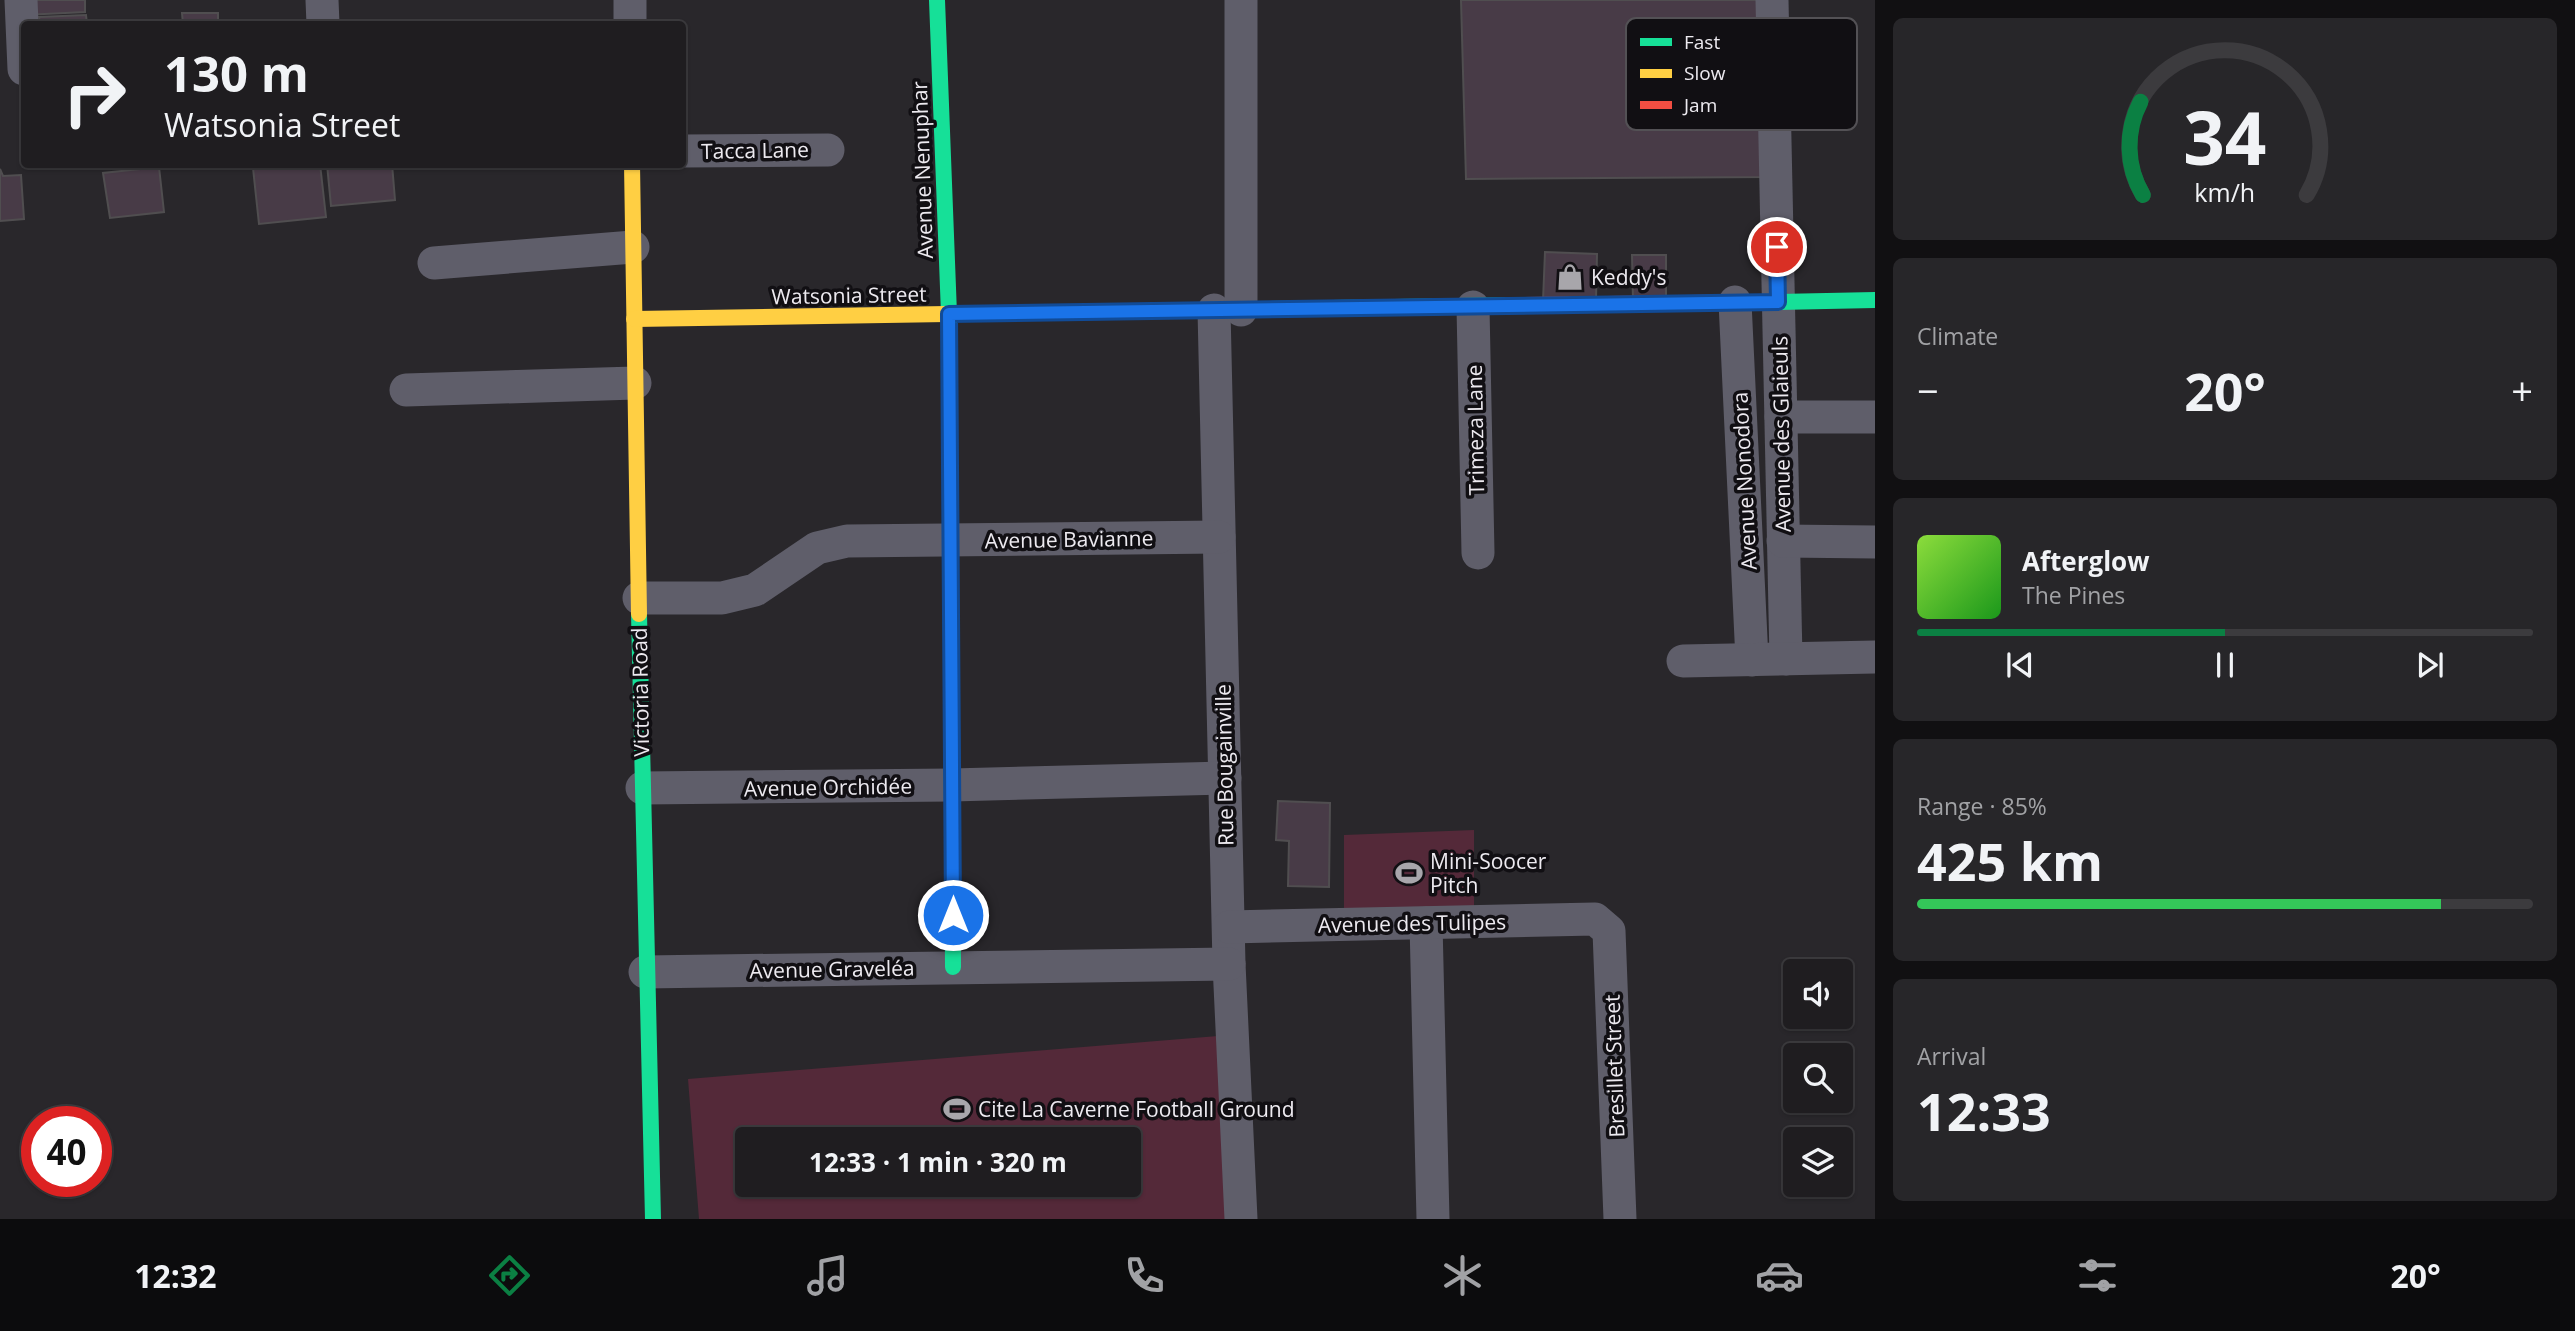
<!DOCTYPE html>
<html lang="en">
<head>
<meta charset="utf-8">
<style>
  :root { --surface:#1f1d20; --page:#272629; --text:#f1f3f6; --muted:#a1a2a5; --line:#3c3b3e; --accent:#0b8043 }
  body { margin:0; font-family:"Open Sans",sans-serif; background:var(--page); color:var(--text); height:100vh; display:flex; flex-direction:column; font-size:26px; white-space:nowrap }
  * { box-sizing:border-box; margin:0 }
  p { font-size:23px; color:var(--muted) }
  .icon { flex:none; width:38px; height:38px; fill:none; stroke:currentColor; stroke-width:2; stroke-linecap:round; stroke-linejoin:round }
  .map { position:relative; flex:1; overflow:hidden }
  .side { display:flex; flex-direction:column; gap:18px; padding:18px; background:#111012; width:700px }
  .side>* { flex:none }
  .hud { position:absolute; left:21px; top:21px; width:665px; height:147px; border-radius:7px; box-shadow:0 2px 5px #0004,0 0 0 2px var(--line); background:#1f1d20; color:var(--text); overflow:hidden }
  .tools { position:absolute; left:1783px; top:959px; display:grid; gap:14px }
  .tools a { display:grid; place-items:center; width:70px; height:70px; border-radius:7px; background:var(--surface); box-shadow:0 2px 5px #0004,0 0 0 2px var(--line); font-size:35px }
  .speed { position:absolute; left:21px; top:1106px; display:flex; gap:14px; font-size:35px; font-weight:700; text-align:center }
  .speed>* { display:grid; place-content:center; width:91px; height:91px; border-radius:50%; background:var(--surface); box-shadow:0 2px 5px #0004,0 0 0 2px var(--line); line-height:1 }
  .speed .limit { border:10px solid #d22; background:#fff; color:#111 }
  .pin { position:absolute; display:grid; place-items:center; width:60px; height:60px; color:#fff; margin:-30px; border:4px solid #fff; border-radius:50%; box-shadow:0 2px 7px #0007 }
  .me { position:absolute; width:77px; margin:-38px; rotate:0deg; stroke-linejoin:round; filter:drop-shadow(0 0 5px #0008) }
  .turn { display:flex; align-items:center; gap:24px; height:147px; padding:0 28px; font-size:32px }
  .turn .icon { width:91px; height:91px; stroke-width:2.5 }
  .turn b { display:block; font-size:49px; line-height:60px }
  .big { font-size:52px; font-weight:700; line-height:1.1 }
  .side .widget { flex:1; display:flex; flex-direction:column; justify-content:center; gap:10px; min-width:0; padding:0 24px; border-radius:10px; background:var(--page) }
  .side .dial { align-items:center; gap:0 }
  .dial svg { height:182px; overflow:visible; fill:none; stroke:var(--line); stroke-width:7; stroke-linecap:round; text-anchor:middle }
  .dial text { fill:var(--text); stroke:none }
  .song { display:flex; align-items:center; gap:21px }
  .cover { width:84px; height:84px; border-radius:10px; background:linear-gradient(135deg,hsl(90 70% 55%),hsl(120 70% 35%)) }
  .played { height:7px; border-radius:4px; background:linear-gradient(90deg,var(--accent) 50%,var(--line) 50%) }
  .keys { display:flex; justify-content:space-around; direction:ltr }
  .heat { display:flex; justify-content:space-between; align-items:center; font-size:38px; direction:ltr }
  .charge { height:10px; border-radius:5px; background:linear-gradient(90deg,#34c759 85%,var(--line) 0) }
  .trip { position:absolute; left:735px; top:1127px; width:406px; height:70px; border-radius:7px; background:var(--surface); box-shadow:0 2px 5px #0004,0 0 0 2px var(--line); font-weight:700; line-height:70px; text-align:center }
  .dock { display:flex; height:112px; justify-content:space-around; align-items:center; background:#0c0c0d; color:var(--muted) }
  .dock .icon { width:49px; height:49px }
  .dock .selected { color:var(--accent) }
  .dock b { font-size:32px; color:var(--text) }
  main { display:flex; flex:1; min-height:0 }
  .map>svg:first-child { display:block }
</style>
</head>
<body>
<main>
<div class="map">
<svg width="1875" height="1219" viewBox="0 0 1875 1219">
  <rect width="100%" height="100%" fill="#29272b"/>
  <g fill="#542939" fill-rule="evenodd">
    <path d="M1474,830V912L1344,915V835Z"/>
    <path d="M1218,1036L1233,1219H699L688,1079ZM747,1139H1129V1185H747Z"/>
  </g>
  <g fill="#483b47" stroke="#504e50" stroke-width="2">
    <path d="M24,0H85V12L24,15Z"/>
    <path d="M1461,0H1763L1768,177L1466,179Z"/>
    <path d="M182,13H218V24H183Z"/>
    <path d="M86,15L87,24H40L39,17Z"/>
    <path d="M289,164H320L326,217L259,224L253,168Z"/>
    <path d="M327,164H392L395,200L331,206Z"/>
    <path d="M159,167L164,212L110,218L103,173Z"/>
    <path d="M0,169L3,176L21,175L24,219L0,221Z"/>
    <path d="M1545,252L1597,254L1596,300L1543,301Z"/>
    <path d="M1632,255H1666V300H1633Z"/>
    <path d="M1278,801L1330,803L1329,887L1288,886L1289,841L1276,840Z"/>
  </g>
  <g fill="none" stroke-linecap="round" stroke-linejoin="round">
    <g stroke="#5f5e6a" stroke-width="33">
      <path d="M21,0L24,69"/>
      <path d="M322,0L323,24"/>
      <path d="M630,0V24"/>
      <path d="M1772,0L1786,659"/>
      <path d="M682,151L828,150"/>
      <path d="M434,263L633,247"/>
      <path d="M1735,302L1752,660"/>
      <path d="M1473,307L1478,553"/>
      <path d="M1214,310L1229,964L1241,1219"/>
      <path d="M1241,310V0"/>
      <path d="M406,390L635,383"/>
      <path d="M1781,417H1875"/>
      <path d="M1783,541L1875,542"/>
      <path d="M639,598H722L755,590L817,548L847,541L1219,537"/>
      <path d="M1683,661L1875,657"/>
      <path d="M642,788L952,785L1225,778"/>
      <path d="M1426,923L1433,1219"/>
      <path d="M1229,927L1595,919L1609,931L1620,1219"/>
      <path d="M645,972L1229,964"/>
    </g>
    <g stroke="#16e098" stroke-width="16">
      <path d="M937,0L949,314L953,967"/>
      <path d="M1773,302L1875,300"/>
      <path d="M947,314L1520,305"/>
      <path d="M639,614L653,1219"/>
    </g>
    <g stroke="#ffcf43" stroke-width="16">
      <path d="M632,164L639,614"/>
      <path d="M634,319L947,314"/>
    </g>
    <path stroke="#f24e42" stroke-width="16" d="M1520,305L1773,302"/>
  </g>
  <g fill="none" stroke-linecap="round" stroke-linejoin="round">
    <defs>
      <path id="route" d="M953,915L949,314L1778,302L1777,247"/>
    </defs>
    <use href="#route" stroke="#114b97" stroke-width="18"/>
    <use href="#route" stroke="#1a73e8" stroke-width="12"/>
  </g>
  <defs>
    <symbol id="shop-bare" viewBox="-9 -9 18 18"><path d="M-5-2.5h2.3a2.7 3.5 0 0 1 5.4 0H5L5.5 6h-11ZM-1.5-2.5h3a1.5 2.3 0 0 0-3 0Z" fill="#a8a6ab" stroke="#110f13" stroke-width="2.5" paint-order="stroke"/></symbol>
    <symbol id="stadium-bare" viewBox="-9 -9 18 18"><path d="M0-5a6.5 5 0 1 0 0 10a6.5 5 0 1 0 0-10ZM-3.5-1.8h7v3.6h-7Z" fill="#a8a6ab" stroke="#110f13" stroke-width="2.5" paint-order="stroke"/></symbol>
  </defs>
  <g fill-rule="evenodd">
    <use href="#shop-bare" x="1551" y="258" width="38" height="38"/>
    <use href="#stadium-bare" x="1390" y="854" width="38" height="38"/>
    <use href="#stadium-bare" x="938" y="1090" width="38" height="38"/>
  </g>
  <g text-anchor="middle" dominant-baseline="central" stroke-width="7" stroke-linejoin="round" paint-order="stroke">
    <g font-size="21" fill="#edeaf0" stroke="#110f13">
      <text transform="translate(755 150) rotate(-1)">Tacca Lane</text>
      <text transform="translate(922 170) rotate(-92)">Avenue Nenuphar</text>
      <text transform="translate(849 295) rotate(-1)">Watsonia Street</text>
      <text transform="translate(1475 430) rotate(-91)">Trimeza Lane</text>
      <text transform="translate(1781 434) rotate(-91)">Avenue des Glaieuls</text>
      <text transform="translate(1744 481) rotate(-93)">Avenue Nonodora</text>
      <text transform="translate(1069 539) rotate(-1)">Avenue Bavianne</text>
      <text transform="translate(640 692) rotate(-91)">Victoria Road</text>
      <text transform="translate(1224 765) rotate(-91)">Rue Bougainville</text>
      <text transform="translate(828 787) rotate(-1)">Avenue Orchidée</text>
      <text transform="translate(1412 923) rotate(-1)">Avenue des Tulipes</text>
      <text transform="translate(832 969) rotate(-1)">Avenue Graveléa</text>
      <text transform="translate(1614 1066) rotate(-92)">Bresillet Street</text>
    </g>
    <g font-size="21" fill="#edeaf0" stroke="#110f13" text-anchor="start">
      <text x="1591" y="277">Keddy's</text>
      <text x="1430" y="861">Mini-Soocer<tspan x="1430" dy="24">Pitch</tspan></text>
      <text x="978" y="1109">Cite La Caverne Football Ground</text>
    </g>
  </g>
  <rect x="1626" y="18" width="231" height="112" rx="10" fill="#110f13" stroke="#535155" stroke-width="2"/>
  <rect x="1640" y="38" width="32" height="8" fill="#16e098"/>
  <rect x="1640" y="69" width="32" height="9" fill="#ffcf43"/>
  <rect x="1640" y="101" width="32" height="8" fill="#f24e42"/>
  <g font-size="19" fill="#edeaf0">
    <text x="1684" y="49">Fast</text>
    <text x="1684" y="80">Slow</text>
    <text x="1684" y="112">Jam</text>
  </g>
</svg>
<div class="tools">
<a><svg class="icon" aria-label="sound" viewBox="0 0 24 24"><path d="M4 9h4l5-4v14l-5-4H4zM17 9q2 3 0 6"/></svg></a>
<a><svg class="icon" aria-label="search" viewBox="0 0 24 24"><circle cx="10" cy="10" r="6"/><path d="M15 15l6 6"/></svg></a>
<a><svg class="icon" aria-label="layers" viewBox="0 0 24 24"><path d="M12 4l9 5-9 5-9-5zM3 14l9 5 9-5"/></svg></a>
</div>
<div class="speed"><div class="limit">40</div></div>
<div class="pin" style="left:1777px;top:247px;background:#d93025"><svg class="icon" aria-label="arrive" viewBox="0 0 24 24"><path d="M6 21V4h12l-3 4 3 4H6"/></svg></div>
<svg class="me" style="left:953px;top:915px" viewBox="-20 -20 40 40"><circle r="17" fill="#1a73e8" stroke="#fff" stroke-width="3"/><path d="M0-11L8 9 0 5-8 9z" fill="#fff"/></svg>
<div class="trip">12:33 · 1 min · 320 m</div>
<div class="hud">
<div class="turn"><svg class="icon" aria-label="right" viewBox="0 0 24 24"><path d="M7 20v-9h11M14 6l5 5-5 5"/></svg><div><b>130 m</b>Watsonia Street</div></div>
</div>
</div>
<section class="side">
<div class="widget dial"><svg viewBox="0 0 100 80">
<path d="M14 69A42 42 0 1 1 86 69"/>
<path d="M14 69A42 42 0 0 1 13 28" stroke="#0b8043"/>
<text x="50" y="56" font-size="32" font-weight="700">34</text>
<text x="50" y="72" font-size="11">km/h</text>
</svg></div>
<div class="widget"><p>Climate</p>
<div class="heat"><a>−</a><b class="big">20°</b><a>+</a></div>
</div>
<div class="widget">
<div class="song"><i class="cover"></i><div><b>Afterglow</b><p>The Pines</p></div></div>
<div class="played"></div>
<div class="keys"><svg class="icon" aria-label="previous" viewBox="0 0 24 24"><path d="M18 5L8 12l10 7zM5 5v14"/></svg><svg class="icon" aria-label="pause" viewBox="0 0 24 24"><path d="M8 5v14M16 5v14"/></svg><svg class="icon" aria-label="next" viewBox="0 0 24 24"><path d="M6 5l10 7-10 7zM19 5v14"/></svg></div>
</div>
<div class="widget"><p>Range · 85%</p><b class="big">425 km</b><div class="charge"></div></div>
<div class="widget"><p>Arrival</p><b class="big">12:33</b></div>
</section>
</main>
<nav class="dock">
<b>12:32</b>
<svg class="icon selected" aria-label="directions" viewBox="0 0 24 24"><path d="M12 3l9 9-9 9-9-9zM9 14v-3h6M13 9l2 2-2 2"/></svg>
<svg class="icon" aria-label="music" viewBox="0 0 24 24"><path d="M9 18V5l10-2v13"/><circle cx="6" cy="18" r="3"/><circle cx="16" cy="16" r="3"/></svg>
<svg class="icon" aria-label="phone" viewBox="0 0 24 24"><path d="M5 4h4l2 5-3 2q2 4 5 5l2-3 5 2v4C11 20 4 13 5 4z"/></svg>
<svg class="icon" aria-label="climate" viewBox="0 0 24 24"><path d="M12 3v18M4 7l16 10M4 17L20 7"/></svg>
<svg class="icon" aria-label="car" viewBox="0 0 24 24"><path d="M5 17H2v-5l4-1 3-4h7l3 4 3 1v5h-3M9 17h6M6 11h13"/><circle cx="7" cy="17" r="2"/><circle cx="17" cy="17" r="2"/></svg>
<svg class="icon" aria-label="filters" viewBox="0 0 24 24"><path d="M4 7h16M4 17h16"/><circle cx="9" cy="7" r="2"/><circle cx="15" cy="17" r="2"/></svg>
<b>20°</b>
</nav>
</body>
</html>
